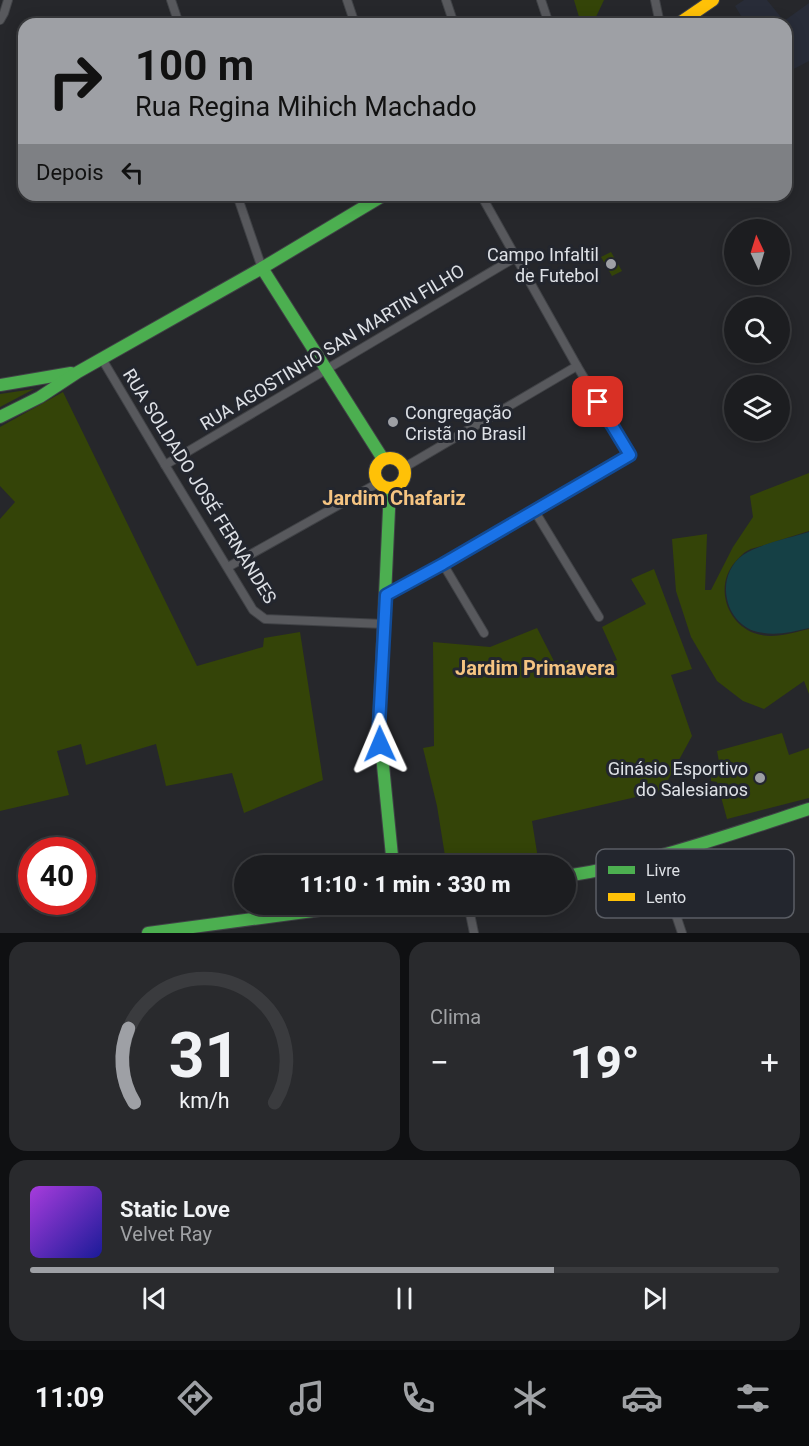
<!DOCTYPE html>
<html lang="pt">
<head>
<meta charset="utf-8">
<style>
  :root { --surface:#1c1d20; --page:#292a2d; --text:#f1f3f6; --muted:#a0a2a5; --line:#3a3b3e; --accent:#9ea0a5 }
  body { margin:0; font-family:Roboto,sans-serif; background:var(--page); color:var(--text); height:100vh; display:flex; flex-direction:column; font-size:22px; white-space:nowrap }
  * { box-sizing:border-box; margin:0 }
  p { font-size:20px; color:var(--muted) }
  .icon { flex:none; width:33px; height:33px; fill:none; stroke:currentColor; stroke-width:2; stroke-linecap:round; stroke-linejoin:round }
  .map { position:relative; height:933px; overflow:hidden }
  .side { display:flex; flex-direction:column; gap:9px; padding:9px; background:#0f1012; flex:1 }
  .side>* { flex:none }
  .hud { position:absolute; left:18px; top:18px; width:774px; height:183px; border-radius:18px; box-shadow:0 3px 15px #0003,0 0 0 2px var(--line); background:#9ea0a5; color:#111; overflow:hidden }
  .needle { width:39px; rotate:356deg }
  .tools { position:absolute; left:724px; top:219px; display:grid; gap:12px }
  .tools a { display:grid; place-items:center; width:66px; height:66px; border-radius:50%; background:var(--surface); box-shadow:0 3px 15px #0003,0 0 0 2px var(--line); font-size:30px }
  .speed { position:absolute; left:18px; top:837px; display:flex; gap:12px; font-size:30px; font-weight:700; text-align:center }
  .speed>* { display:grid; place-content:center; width:78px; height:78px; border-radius:50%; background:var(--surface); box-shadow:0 3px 15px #0003,0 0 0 2px var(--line); line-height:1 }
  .speed .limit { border:9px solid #d22; background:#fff; color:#111 }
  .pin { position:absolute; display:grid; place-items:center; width:51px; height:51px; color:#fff; margin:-26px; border-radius:12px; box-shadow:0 3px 9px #0006 }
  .me { position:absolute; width:66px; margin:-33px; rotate:359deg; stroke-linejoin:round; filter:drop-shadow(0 0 4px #0008) }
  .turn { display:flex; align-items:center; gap:21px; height:126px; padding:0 18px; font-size:27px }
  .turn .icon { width:78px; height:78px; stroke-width:2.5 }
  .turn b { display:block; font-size:42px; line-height:51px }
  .then { display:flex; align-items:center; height:57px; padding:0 18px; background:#0003; gap:12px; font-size:22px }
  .big { font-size:45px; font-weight:800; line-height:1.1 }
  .side .widget { flex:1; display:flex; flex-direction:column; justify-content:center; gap:9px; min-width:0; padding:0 21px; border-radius:18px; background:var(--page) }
  .side .dial { align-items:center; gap:0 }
  .dial svg { height:156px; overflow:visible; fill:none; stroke:var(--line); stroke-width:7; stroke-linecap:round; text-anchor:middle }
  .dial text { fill:var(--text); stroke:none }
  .song { display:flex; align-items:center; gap:18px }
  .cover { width:72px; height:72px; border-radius:9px; background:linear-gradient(135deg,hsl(280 70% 55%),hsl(240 70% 35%)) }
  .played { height:6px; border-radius:3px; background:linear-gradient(90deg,var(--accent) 70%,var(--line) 70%) }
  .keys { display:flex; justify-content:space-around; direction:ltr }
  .heat { display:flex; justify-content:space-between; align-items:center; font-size:33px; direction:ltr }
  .side .tiles { flex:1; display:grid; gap:9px; grid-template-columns:1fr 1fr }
  .widget:last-child { grid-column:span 2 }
  .trip { position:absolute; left:234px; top:855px; width:342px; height:60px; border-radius:30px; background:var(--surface); box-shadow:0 3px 15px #0003,0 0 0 2px var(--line); font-weight:800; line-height:60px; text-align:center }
  .dock { display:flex; height:96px; justify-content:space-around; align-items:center; background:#0b0c0d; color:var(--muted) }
  .dock .icon { width:42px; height:42px }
  .dock .on { color:var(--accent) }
  .dock b { font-size:27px; color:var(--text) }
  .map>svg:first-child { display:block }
</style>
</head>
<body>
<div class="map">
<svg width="809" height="933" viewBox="0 0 809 933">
  <rect width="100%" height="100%" fill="#26272b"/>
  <path fill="#282c38" d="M744,0H767L784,21L809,3V61L786,73V24H746L735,6Z"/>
  <g fill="#344408">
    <path d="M574,0H604L595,19L579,17Z"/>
    <path d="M611,252L622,271L612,276L601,257Z"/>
    <path d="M34,389L0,407V394Z"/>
    <path d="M63,392L197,666L263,647L264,638L300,632L323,780L244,813L232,773L166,786L156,744L86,765L81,744L57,751L69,795L0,811V519L15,502L0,486V427Z"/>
    <path d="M809,473V531C794,536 779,540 765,545C759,547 752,548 747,551C743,553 740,557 737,560C714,583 725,622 754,633C772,640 791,633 809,629V694L804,681L764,709L743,701L717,681L691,637L676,591L672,539L707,534L705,590H711L733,547L753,517L750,496Z"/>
    <path d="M654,569L692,669L671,675L692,736L662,791L532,821L539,865H470L467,855L446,862L437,806L423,748L434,746L433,642L490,647L537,628L556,665L568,660L576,676L617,660L602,627L646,604L631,579Z"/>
    <path d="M782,733L789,755L809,748V798L727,819L717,782L711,781V774L721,772L717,751Z"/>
  </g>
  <path fill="#154045" d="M809,532V628C792,632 776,636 758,632C724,624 714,576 743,555C759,544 790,538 809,532Z"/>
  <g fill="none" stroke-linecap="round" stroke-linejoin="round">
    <defs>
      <g id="street">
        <path d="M171,0L179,24"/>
        <path d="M347,0L355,24"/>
        <path d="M446,0L454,24"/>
        <path d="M541,0L549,24"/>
        <path d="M655,0L660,24"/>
        <path d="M0,20L4,13L8,0"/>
        <path d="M237,195L262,268"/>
        <path d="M102,359L165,465L253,610L265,619L384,624"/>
        <path d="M165,465L516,257"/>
        <path d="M405,467L577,366"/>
        <path d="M534,510L599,617"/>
        <path d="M443,564L484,633"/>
        <path d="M228,567L378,483"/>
        <path d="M385,595L443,564L630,455L577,366L481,195"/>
        <path d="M657,858L682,933"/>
        <path d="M468,904L474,933"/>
      </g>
      <g id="fast">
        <path d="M262,268L383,459"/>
        <path d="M0,385L71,373"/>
        <path d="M0,417L40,397L78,372L262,268L384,195"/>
        <path d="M390,488L379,725L393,866"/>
        <path d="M566,876C650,863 729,835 809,809"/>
        <path d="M148,933L365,904"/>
      </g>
      <g id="slow">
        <path d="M678,24L713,0"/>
        <circle cx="390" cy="473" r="15"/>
      </g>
    </defs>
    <use href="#street" stroke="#404246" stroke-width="10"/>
    <use href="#fast" stroke="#404246" stroke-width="14"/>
    <use href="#slow" stroke="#404246" stroke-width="14"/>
    <use href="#street" stroke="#58595d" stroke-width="8"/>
    <use href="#fast" stroke="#4caf50" stroke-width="12"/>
    <use href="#slow" stroke="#ffc107" stroke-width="12"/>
  </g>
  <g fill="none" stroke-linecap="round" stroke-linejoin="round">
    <defs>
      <path id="route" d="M380,744L379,725L386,595L443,564L630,455L598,402"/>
    </defs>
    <use href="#route" stroke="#114b97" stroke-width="15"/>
    <use href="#route" stroke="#1a73e8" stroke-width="10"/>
  </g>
  <g fill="#9ea0a5" stroke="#23262e" stroke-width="2">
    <circle cx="611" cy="264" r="6"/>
    <circle cx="393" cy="422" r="6"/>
    <circle cx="760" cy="778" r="6"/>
  </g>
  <g text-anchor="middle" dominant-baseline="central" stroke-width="6" stroke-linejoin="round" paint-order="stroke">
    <g font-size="18" fill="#dee1e6" stroke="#23262e" text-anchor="end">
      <text x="599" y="254">Campo Infaltil<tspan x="599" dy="21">de Futebol</tspan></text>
      <text x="405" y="412" text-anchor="start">Congregação<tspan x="405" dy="21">Cristã no Brasil</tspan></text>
      <text x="748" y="768">Ginásio Esportivo<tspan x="748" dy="21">do Salesianos</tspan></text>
    </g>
    <g font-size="18" fill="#dee1e6" stroke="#23262e">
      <text transform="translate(332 347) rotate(-31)">RUA AGOSTINHO SAN MARTIN FILHO</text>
      <text transform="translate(200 486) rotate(58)">RUA SOLDADO JOSÉ FERNANDES</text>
    </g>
    <g font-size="20" font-weight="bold" fill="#f5c482" stroke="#23262e">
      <text x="394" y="498">Jardim Chafariz</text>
      <text x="535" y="668">Jardim Primavera</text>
    </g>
  </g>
  <rect x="596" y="849" width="198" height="69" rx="9" fill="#23262e" stroke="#5b5e65" stroke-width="1.5"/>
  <rect x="608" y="866" width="27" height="8" fill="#4caf50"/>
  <rect x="608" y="893" width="27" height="8" fill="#ffc107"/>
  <g font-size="16" fill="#dee1e6">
    <text x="646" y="876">Livre</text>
    <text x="646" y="903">Lento</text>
  </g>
</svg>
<div class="tools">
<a><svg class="needle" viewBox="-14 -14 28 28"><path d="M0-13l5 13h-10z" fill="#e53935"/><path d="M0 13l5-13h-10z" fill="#a0a2a5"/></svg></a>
<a><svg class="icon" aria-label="search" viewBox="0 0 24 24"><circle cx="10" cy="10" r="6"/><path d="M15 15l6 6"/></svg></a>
<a><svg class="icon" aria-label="layers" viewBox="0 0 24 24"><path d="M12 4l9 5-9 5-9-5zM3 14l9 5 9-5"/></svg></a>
</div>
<div class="speed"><div class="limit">40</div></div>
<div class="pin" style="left:598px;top:402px;background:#d93025"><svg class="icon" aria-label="arrive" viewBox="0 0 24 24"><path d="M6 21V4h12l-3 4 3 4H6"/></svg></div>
<svg class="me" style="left:380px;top:744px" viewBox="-20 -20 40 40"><path d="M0-17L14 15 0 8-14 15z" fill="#1a73e8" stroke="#fff" stroke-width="4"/></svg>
<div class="trip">11:10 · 1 min · 330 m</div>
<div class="hud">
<div class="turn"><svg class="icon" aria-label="right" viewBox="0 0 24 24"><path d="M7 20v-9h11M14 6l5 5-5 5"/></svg><div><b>100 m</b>Rua Regina Mihich Machado</div></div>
<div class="then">Depois<svg class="icon" aria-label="left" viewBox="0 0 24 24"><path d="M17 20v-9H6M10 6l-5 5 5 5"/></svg></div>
</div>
</div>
<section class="side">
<div class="tiles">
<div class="widget dial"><svg viewBox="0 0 100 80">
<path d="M14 69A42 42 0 1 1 86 69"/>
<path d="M14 69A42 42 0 0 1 11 31" stroke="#9ea0a5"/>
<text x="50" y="56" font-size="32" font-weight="700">31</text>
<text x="50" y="72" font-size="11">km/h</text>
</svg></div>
<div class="widget"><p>Clima</p>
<div class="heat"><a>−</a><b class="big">19°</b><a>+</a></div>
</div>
<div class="widget">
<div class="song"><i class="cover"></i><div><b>Static Love</b><p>Velvet Ray</p></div></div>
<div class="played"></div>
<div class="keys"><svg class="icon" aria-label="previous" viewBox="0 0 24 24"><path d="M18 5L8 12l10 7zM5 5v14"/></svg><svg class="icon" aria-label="pause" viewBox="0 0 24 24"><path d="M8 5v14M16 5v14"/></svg><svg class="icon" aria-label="next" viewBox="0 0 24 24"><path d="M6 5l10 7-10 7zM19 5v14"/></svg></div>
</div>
</div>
</section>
<nav class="dock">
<b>11:09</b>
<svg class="icon on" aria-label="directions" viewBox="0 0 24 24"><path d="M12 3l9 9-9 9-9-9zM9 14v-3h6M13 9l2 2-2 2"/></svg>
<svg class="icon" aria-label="music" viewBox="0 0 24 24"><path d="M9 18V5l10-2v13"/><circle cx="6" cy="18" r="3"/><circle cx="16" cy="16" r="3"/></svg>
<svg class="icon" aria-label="phone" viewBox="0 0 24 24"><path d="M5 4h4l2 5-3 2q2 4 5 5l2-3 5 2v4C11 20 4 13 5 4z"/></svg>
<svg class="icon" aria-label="climate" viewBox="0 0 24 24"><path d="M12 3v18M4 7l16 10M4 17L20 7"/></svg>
<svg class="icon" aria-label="car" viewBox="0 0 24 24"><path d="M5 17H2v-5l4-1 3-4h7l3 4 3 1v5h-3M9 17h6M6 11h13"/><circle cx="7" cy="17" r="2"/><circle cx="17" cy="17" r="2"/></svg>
<svg class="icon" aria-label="filters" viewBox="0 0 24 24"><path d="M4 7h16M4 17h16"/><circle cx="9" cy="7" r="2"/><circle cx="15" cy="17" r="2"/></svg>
</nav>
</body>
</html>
